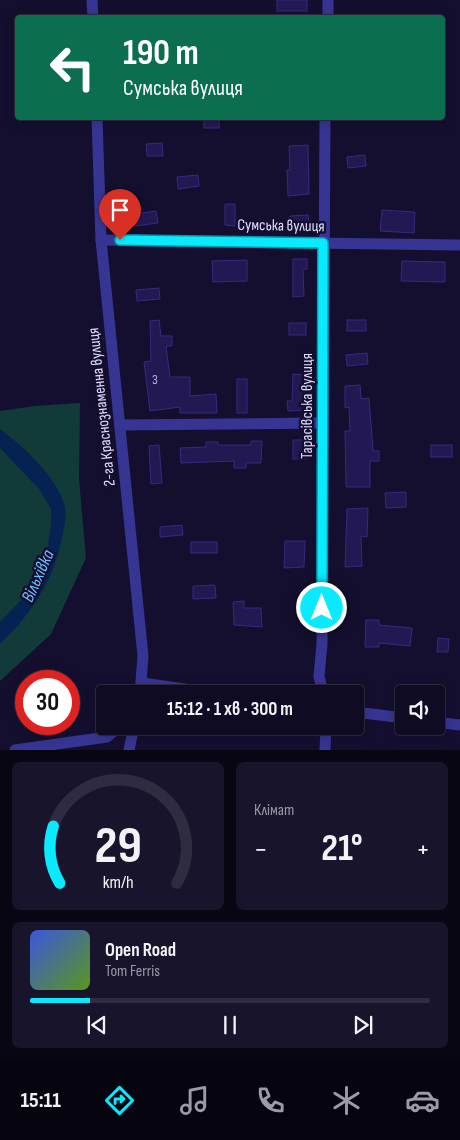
<!DOCTYPE html>
<html lang="uk">
<head>
<meta charset="utf-8">
<style>
  :root { --surface:#0f0b23; --page:#18142b; --text:#f1f3f6; --muted:#9b9ba6; --line:#2f2b41; --accent:#09eaff }
  body { margin:0; font-family:"Sofia Sans Condensed",sans-serif; background:var(--page); color:var(--text); height:100vh; display:flex; flex-direction:column; font-size:19px; white-space:nowrap }
  * { box-sizing:border-box; margin:0 }
  p { font-size:16px; color:var(--muted) }
  .icon { flex:none; width:28px; height:28px; fill:none; stroke:currentColor; stroke-width:2; stroke-linecap:round; stroke-linejoin:round }
  .map { position:relative; height:750px; overflow:hidden }
  .sheet { display:flex; flex-direction:column; gap:12px; padding:12px; background:#080613; flex:1 }
  .sheet>* { flex:none }
  .hud { position:absolute; left:15px; top:15px; width:430px; height:105px; border-radius:5px; box-shadow:0 2px 12px #0003,0 0 0 1px var(--line); background:#0b6e4f; color:#fff; overflow:hidden }
  .buttons { position:absolute; left:395px; top:685px; display:grid; gap:10px }
  .buttons a { display:grid; place-items:center; width:50px; height:50px; border-radius:5px; background:var(--surface); box-shadow:0 2px 12px #0003,0 0 0 1px var(--line); font-size:25px }
  .speed { position:absolute; left:15px; top:670px; display:flex; gap:10px; font-size:25px; font-weight:700; text-align:center }
  .speed>* { display:grid; place-content:center; width:65px; height:65px; border-radius:50%; background:var(--surface); box-shadow:0 2px 12px #0003,0 0 0 1px var(--line); line-height:1 }
  .speed .limit { border:8px solid #d22; background:#fff; color:#111 }
  .pin { position:absolute; display:grid; place-items:center; width:42px; height:42px; color:#fff; margin:-51px -21px; border-radius:50% 50% 50% 0; rotate:-45deg; box-shadow:0 0 5px #0007 }
  .pin .icon { rotate:45deg }
  .me { position:absolute; width:55px; margin:-28px; rotate:0deg; stroke-linejoin:round; filter:drop-shadow(0 0 4px #0008) }
  .turn { display:flex; align-items:center; gap:18px; height:105px; padding:0 25px; font-size:22px }
  .turn .icon { width:65px; height:65px; stroke-width:2.5 }
  .turn b { display:block; font-size:35px; line-height:42px }
  .big { font-size:38px; font-weight:700; line-height:1.1 }
  .sheet .card { flex:1; display:flex; flex-direction:column; justify-content:center; gap:8px; min-width:0; padding:0 18px; border-radius:8px; background:var(--page) }
  .sheet .dial { align-items:center; gap:0 }
  .dial svg { height:130px; overflow:visible; fill:none; stroke:var(--line); stroke-width:7; stroke-linecap:round; text-anchor:middle }
  .dial text { fill:var(--text); stroke:none }
  .song { display:flex; align-items:center; gap:15px }
  .cover { width:60px; height:60px; border-radius:8px; background:linear-gradient(135deg,hsl(230 70% 55%),hsl(90 70% 35%)) }
  .played { height:5px; border-radius:2px; background:linear-gradient(90deg,var(--accent) 15%,var(--line) 15%) }
  .keys { display:flex; justify-content:space-around; direction:ltr }
  .heat { display:flex; justify-content:space-between; align-items:center; font-size:28px; direction:ltr }
  .sheet .tiles { flex:1; display:grid; gap:12px; grid-template-columns:1fr 1fr }
  .card:last-child { grid-column:span 2 }
  .trip { position:absolute; left:96px; top:685px; width:268px; height:50px; border-radius:5px; background:var(--surface); box-shadow:0 2px 12px #0003,0 0 0 1px var(--line); font-weight:700; line-height:50px; text-align:center }
  .menu { display:flex; height:80px; justify-content:space-around; align-items:center; background:#06040e; color:var(--muted) }
  .menu .icon { width:35px; height:35px }
  .menu .selected { color:var(--accent) }
  .menu b { font-size:22px; color:var(--text) }
  .map>svg:first-child { display:block }
</style>
</head>
<body>
<div class="map">
<svg width="460" height="750" viewBox="0 0 460 750">
  <rect width="100%" height="100%" fill="#140f2f"/>
  <path fill="#113a38" d="M80,403L79,479L86,558L51,634L0,681V411L35,406Z"/>
  <path fill="#052252" d="M0,429C23,446 58,478 65,507C67,516 64,529 62,537C54,581 31,614 0,644V622L21,600L32,580L47,551L51,525V509L39,489L0,448Z"/>
  <g fill="#231952" stroke="#382881">
    <rect x="277" y="0" width="30" height="11"/>
    <rect x="204" y="118" width="15" height="10"/>
    <path d="M162,143L163,156H147L146,144Z"/>
    <path d="M308,145L309,194L288,196L287,170H290L289,146Z"/>
    <path d="M365,155L366,166L348,168L347,157Z"/>
    <path d="M198,175L199,186L178,189L177,177Z"/>
    <path d="M225,204H235V226L225,225Z"/>
    <path d="M382,210L415,212L414,233L380,231Z"/>
    <path d="M156,211L158,223L135,226L134,214Z"/>
    <path d="M308,215L309,226L291,227L290,216Z"/>
    <path d="M293,259H307V269H303L304,296L293,297Z"/>
    <path d="M247,260V281L213,282L212,261Z"/>
    <path d="M402,261L445,262V282L401,281Z"/>
    <path d="M159,288L160,299L137,301L136,290Z"/>
    <path d="M159,320L161,336H172V346H166L170,377H190V396L216,394L217,413H180V407L150,411L144,362L151,361L150,321Z"/>
    <rect x="347" y="320" width="19" height="11"/>
    <rect x="289" y="323" width="17" height="12"/>
    <path d="M367,353L368,364L347,366L346,355Z"/>
    <path d="M293,374L306,375L305,410L288,411L287,401H292Z"/>
    <rect x="237" y="379" width="10" height="34"/>
    <path d="M360,385L361,399L369,398L373,451H379V461H370V487H346L345,431H350L349,407L345,408V386Z"/>
    <rect x="293" y="440" width="13" height="19"/>
    <path d="M251,441H262L261,463H246V468H234V461L181,463L180,448L206,447V442H218V445H251Z"/>
    <path d="M159,445L162,483L151,484L149,446Z"/>
    <rect x="431" y="445" width="21" height="12"/>
    <path d="M406,492V507L386,508L385,493Z"/>
    <path d="M368,508L367,537L361,536L362,566L345,567L347,509Z"/>
    <path d="M182,525L183,535L160,537V527Z"/>
    <path d="M285,541H305L304,567L284,568Z"/>
    <rect x="191" y="542" width="26" height="11"/>
    <path d="M215,585L216,598L193,599V586Z"/>
    <path d="M244,601V608H261L262,627L234,625L233,602Z"/>
    <path d="M366,620H379V625L412,628L410,646L379,643V647H365Z"/>
    <path d="M438,638L449,639L448,652H437Z"/>
  </g>
  <g fill="none" stroke-linecap="round" stroke-linejoin="round">
    <g stroke="#373593" stroke-width="11">
      <path d="M92,0L93,18"/>
      <path d="M328,18V0"/>
      <path d="M97,118L101,240L143,656L140,694"/>
      <path d="M101,240L460,245"/>
      <path d="M120,425L323,423"/>
      <path d="M142,683L220,694"/>
      <path d="M323,694L319,676L322,644L325,118"/>
      <path d="M355,712L404,718"/>
      <path d="M436,722L460,725"/>
      <path d="M15,750L107,737L120,726"/>
      <path d="M129,750L134,726"/>
      <path d="M325,750L326,726"/>
    </g>
  </g>
  <g fill="none" stroke-linecap="round" stroke-linejoin="round">
    <defs>
      <path id="route" d="M120,240L323,243L322,608"/>
    </defs>
    <use href="#route" stroke="#0698a6" stroke-width="12"/>
    <use href="#route" stroke="#09eaff" stroke-width="9"/>
  </g>
  <g text-anchor="middle" dominant-baseline="central" stroke-width="5" stroke-linejoin="round" paint-order="stroke">
    <g font-size="14" fill="#b1acd4">
      <text x="155" y="379">3</text>
    </g>
    <g font-size="16" fill="#e0ddff" stroke="#140f2f">
      <text transform="translate(281 226) rotate(1)">Сумська вулиця</text>
      <text transform="translate(307 406) rotate(-90)">Тарасівська вулиця</text>
      <text transform="translate(102 407) rotate(-96)">2-га Краснознаменна вулиця</text>
    </g>
    <g font-size="18" font-style="italic" fill="#6bbdff" stroke="#140f2f">
      <text transform="translate(38 576) rotate(-66)">Вільхівка</text>
    </g>
  </g>
</svg>
<div class="buttons">
<a><svg class="icon" aria-label="sound" viewBox="0 0 24 24"><path d="M4 9h4l5-4v14l-5-4H4zM17 9q2 3 0 6"/></svg></a>
</div>
<div class="speed"><div class="limit">30</div></div>
<div class="pin" style="left:120px;top:240px;background:#d93025"><svg class="icon" aria-label="arrive" viewBox="0 0 24 24"><path d="M6 21V4h12l-3 4 3 4H6"/></svg></div>
<svg class="me" style="left:322px;top:608px" viewBox="-20 -20 40 40"><circle r="17" fill="#09eaff" stroke="#fff" stroke-width="3"/><path d="M0-11L8 9 0 5-8 9z" fill="#fff"/></svg>
<div class="trip">15:12 · 1 хв · 300 m</div>
<div class="hud">
<div class="turn"><svg class="icon" aria-label="left" viewBox="0 0 24 24"><path d="M17 20v-9H6M10 6l-5 5 5 5"/></svg><div><b>190 m</b>Сумська вулиця</div></div>
</div>
</div>
<section class="sheet">
<div class="tiles">
<div class="card dial"><svg viewBox="0 0 100 80">
<path d="M14 69A42 42 0 1 1 86 69"/>
<path d="M14 69A42 42 0 0 1 10 34" stroke="#09eaff"/>
<text x="50" y="56" font-size="32" font-weight="700">29</text>
<text x="50" y="72" font-size="11">km/h</text>
</svg></div>
<div class="card"><p>Клімат</p>
<div class="heat"><a>−</a><b class="big">21°</b><a>+</a></div>
</div>
<div class="card">
<div class="song"><i class="cover"></i><div><b>Open Road</b><p>Tom Ferris</p></div></div>
<div class="played"></div>
<div class="keys"><svg class="icon" aria-label="previous" viewBox="0 0 24 24"><path d="M18 5L8 12l10 7zM5 5v14"/></svg><svg class="icon" aria-label="pause" viewBox="0 0 24 24"><path d="M8 5v14M16 5v14"/></svg><svg class="icon" aria-label="next" viewBox="0 0 24 24"><path d="M6 5l10 7-10 7zM19 5v14"/></svg></div>
</div>
</div>
</section>
<nav class="menu">
<b>15:11</b>
<svg class="icon selected" aria-label="directions" viewBox="0 0 24 24"><path d="M12 3l9 9-9 9-9-9zM9 14v-3h6M13 9l2 2-2 2"/></svg>
<svg class="icon" aria-label="music" viewBox="0 0 24 24"><path d="M9 18V5l10-2v13"/><circle cx="6" cy="18" r="3"/><circle cx="16" cy="16" r="3"/></svg>
<svg class="icon" aria-label="phone" viewBox="0 0 24 24"><path d="M5 4h4l2 5-3 2q2 4 5 5l2-3 5 2v4C11 20 4 13 5 4z"/></svg>
<svg class="icon" aria-label="climate" viewBox="0 0 24 24"><path d="M12 3v18M4 7l16 10M4 17L20 7"/></svg>
<svg class="icon" aria-label="car" viewBox="0 0 24 24"><path d="M5 17H2v-5l4-1 3-4h7l3 4 3 1v5h-3M9 17h6M6 11h13"/><circle cx="7" cy="17" r="2"/><circle cx="17" cy="17" r="2"/></svg>
</nav>
</body>
</html>
